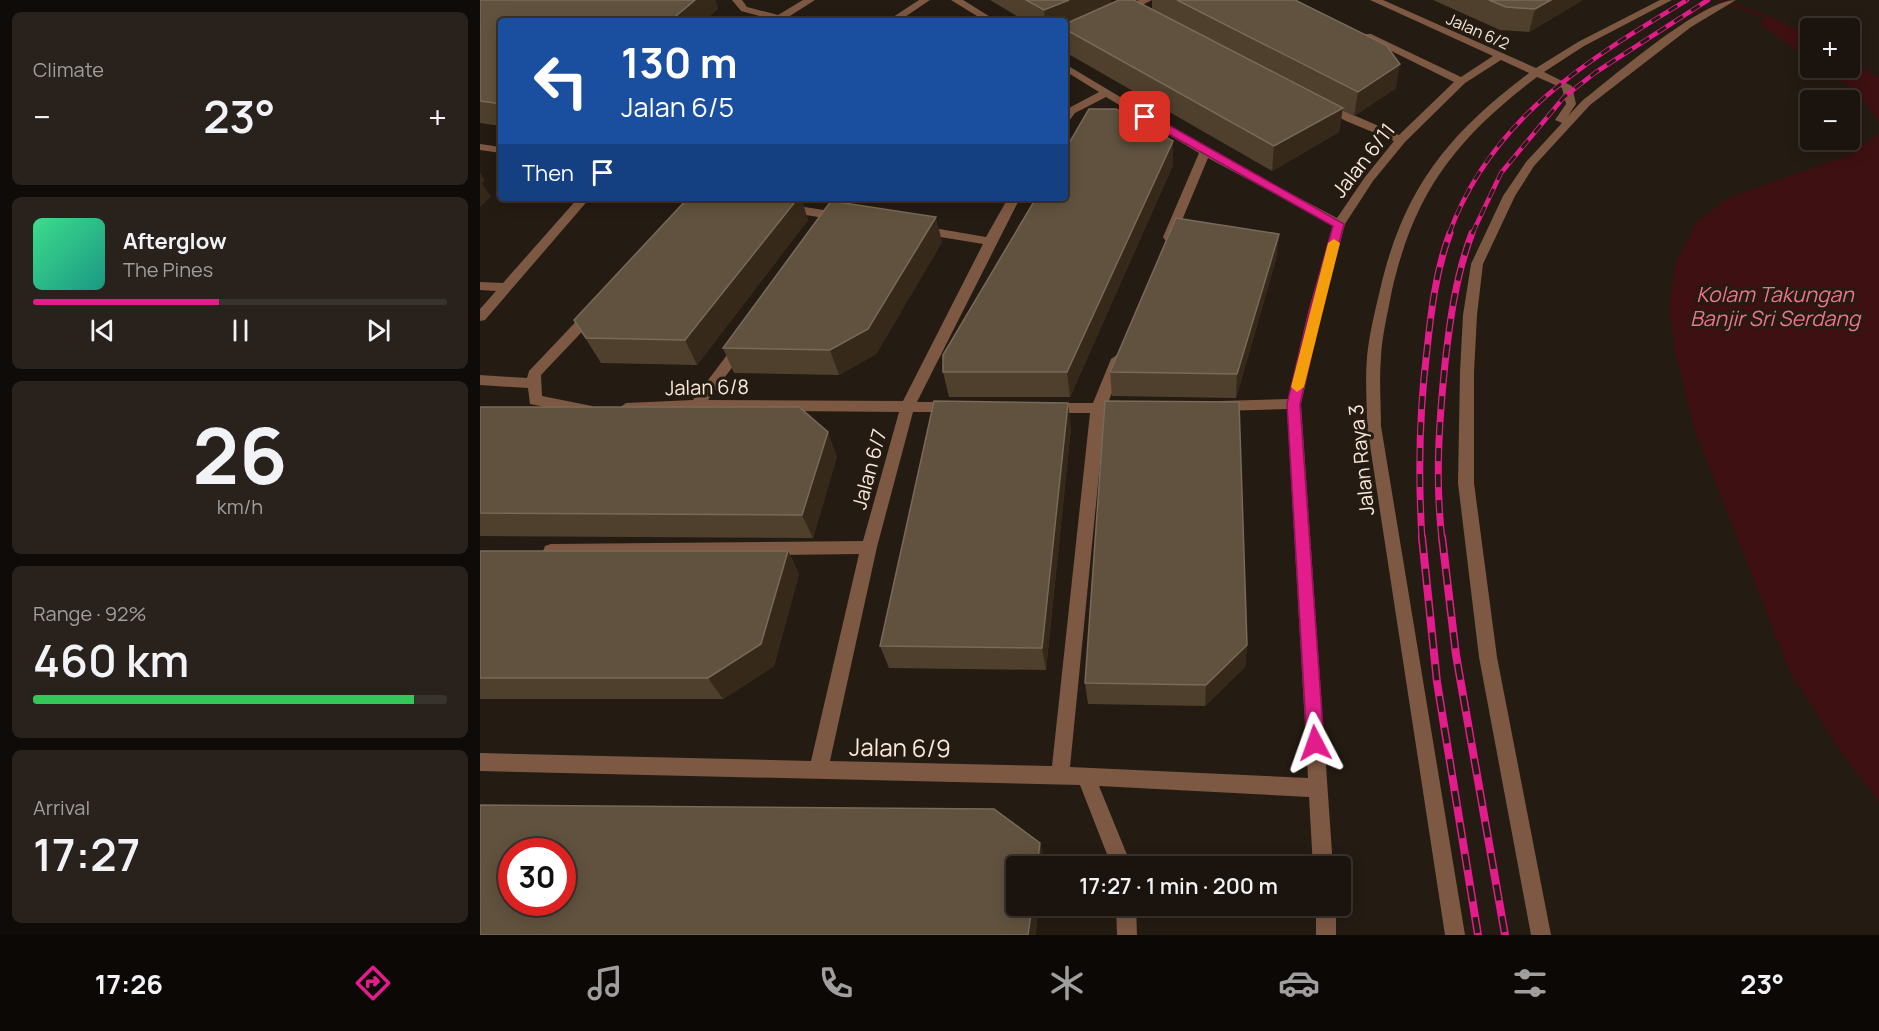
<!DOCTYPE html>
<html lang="en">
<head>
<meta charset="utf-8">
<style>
  :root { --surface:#1b140e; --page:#28211c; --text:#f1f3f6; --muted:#a09e9e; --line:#39332e; --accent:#e31c8b }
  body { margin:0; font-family:Manrope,sans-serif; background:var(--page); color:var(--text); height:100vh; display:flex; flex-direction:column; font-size:22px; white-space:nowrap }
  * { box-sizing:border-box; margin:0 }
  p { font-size:20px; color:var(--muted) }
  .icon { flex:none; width:33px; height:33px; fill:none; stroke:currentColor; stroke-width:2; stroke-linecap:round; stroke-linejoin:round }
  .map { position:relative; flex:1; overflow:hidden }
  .drawer { display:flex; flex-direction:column; gap:12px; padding:12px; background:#0f0b08; width:480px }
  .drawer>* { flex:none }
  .top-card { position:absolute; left:18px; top:18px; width:570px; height:183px; border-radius:6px; box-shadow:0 3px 15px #0003,0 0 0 2px var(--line); background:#1a4fa0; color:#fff; overflow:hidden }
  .fabs { position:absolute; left:1320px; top:18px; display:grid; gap:12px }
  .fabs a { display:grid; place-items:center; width:60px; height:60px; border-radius:6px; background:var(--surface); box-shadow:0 3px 15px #0003,0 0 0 2px var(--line); font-size:30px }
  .speed { position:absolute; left:18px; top:838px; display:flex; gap:12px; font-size:30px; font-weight:700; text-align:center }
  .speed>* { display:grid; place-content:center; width:78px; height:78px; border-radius:50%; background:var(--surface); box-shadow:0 3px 15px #0003,0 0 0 2px var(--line); line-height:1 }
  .speed .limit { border:9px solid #d22; background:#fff; color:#111 }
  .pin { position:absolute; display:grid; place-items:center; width:51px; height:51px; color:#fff; margin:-26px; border-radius:12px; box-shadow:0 3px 9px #0006 }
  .me { position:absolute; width:66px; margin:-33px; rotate:356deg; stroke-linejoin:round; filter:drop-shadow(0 0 4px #0008) }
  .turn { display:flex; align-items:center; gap:21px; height:126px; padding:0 24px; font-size:27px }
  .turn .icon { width:78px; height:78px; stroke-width:2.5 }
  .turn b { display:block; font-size:42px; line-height:51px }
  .then { display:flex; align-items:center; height:57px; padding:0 24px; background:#0003; gap:12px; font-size:22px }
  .big { font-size:45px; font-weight:600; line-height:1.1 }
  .drawer .widget { flex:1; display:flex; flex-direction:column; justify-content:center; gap:9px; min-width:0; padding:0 21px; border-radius:9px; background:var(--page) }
  .drawer .dial { align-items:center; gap:0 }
  .dial b { font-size:78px; line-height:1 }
  .song { display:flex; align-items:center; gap:18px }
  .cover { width:72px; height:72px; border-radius:9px; background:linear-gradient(135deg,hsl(150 70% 55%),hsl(170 70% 35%)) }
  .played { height:6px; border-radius:3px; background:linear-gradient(90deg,var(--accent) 45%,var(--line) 45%) }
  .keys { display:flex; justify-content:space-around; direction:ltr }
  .heat { display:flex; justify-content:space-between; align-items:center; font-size:33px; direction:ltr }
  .charge { height:9px; border-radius:4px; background:linear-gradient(90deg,#34c759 92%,var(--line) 0) }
  .trip { position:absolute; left:526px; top:856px; width:345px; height:60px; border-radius:6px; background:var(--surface); box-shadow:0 3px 15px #0003,0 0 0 2px var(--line); font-weight:600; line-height:60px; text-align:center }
  .menu { display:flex; height:96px; justify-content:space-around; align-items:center; background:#0b0806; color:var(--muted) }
  .menu .icon { width:42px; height:42px }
  .menu .current { color:var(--accent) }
  .menu b { font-size:27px; color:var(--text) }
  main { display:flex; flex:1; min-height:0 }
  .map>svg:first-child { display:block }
</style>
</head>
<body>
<main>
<section class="drawer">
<div class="widget"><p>Climate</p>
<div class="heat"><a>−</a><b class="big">23°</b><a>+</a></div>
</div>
<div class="widget">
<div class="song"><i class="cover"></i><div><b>Afterglow</b><p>The Pines</p></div></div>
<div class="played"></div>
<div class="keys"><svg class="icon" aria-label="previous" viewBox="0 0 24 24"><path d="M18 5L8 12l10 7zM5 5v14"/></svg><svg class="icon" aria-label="pause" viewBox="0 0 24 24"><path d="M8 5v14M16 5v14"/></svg><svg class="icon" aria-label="next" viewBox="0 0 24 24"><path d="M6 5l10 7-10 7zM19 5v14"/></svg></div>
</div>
<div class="widget dial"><b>26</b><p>km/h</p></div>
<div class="widget"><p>Range · 92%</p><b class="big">460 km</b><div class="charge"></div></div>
<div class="widget"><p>Arrival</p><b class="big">17:27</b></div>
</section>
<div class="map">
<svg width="1399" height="935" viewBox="0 0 1399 935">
  <rect width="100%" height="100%" fill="#241b12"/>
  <g fill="#3e1011">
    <path d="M1287,17L1295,18L1330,37V60L1280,24Z"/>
    <path d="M1370,60L1399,78V123C1384,97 1367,84 1342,68H1370Z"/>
    <path d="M1399,133V802L1361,752L1310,672L1215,431L1195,351L1189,306L1196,262L1216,223L1248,198L1372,154Z"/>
  </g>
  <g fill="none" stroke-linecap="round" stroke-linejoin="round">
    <path fill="#3e1011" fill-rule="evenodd" d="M1235,0H1244L1290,17L1285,18Z"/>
    <g fill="#7d5842" fill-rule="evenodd">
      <path d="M252,0H262L267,7L298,15L323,0H335L302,21H290L291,19L261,11Z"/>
      <path d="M439,0H450L419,21H407Z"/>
      <path d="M471,0H483L517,21H505Z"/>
      <path d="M659,0H672L646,13L638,11Z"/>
      <path d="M890,0H903L1056,68L1098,42L1180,0H1192L1104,46L1064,72L1092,86L1096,104L1088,116L1102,101C1133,77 1221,0 1256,0L1211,27L1110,105L1054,166L1035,196L1003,264L997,315L994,372V483L1017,657L1071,935H1051L999,657L978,483L980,372L983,315L991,264L1023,196L1046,162L1082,123L1075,120L1086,104L1082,88L1057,77C977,138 935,190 912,290C908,312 902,335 901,357C899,380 901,403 901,426L985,935H965L887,426C887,403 885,380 887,357C889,335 895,311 900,290C923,189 968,134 1049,73L1021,60L985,83L925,142L893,181L865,224L842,312L821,404L853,867H833L829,797L619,786L652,867H632L600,785L0,771V753L331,761L379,554L71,558L65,556L63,551L65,546L71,544L383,541L419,412L217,410L146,413L139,408L146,403L213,400L256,343L261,341L268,346L228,400L423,401L503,244L442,234L436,230L442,226L506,237L528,198H540L437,402H473L480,407L473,412H433L397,547L350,761L572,766L610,413H569L562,408L569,403H613L631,359L638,354L645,359L628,403H644L651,408L644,413H625L590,767L828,778L807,409L740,411L733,406L740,401L808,399L828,312L853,225L728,158L695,237L689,241L685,240L683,237L719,153L626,97L595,113L589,121L585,122L587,109L619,92L585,71V64L729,150L857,218L885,177L914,141L866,121L840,107V103C847,102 907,130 919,135L974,82L885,38V34H891L981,77L1013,56Z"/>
      <path d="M0,144L21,147V153L0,150Z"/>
      <path d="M98,198H110L5,320L0,321V309L16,291L0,290V282L23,283Z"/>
      <path d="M306,204L362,213L368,217L362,221L302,211V205Z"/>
      <path d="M111,310L116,311L118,314L116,317L61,375L62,396L112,406L114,410L112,414L107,415L50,404L48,388L0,385V375L47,378L49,371L106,311Z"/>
      <path d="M636,906H656L657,935H637Z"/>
      <rect x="836" y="906" width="20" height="29"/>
    </g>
    <defs>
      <g id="rail-far2">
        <path d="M969,234C1011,118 1107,60 1207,0"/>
        <path d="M992,234L1021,173L1084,97L1116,72L1228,0"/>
      </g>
      <g id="rail-far1">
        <path d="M942,539C938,475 939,414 947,350C951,311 956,270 970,233"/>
        <path d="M962,539C955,481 959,422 965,364C970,319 976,275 992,233"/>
      </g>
      <g id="rail">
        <path d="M942,537L957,682L998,935"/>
        <path d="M962,537L976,655L1025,935"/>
      </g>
    </defs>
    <use href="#rail-far2" stroke="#e31c8b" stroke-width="4.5"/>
    <use href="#rail-far1" stroke="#e31c8b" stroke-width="7"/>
    <use href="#rail" stroke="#e31c8b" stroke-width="8"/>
    <use href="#rail-far2" stroke="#241b12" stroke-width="3" stroke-dasharray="10" stroke-linecap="butt"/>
    <use href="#rail-far1" stroke="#241b12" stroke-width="4.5" stroke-dasharray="13" stroke-linecap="butt"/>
    <use href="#rail" stroke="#241b12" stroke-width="5" stroke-dasharray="16" stroke-linecap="butt"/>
  </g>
  <g fill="#4f402d">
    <path d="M0,0H235L238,9L21,21V126L0,123Z"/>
    <path d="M510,0H631V4L672,10V0H815L916,88L874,116L862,110L859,132L792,171L585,52V21H545Z"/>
    <path d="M953,0H1103L1049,32L1020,30Z"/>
    <path d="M693,165L590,397H469L463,372Z"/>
    <path d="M208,198H321L328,220L217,365L121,363L94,320Z"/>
    <path d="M799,234L796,259L756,398L632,396L630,372Z"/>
    <path d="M462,242L396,354L359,375L254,373L243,348Z"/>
    <path d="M0,407L357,456L333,538L0,536Z"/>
    <path d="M591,427L566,670L409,668L400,646Z"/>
    <path d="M0,551H308L319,574L294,666L243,699H0Z"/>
    <path d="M767,645L765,667L725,706L608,704L605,683Z"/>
  </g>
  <g fill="#36291a">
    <path d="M215,0H235L238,9L225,21H190Z"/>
    <path d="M589,0H631V6L585,26V21H565L564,10Z"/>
    <path d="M1071,0H1103L1049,32L1055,9Z"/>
    <path d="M920,64L916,88L874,116L878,92Z"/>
    <path d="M863,108L859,132L792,171L794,146Z"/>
    <path d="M693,141V165L590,397L587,372Z"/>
    <path d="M0,172L5,181L2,183L11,197L0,207Z"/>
    <path d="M318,198H321L328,220L217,365L205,340Z"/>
    <path d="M456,217L462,242L396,354L359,375L350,350Z"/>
    <path d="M799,234L796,259L756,398L757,374Z"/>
    <path d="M588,403L591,427L566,670L562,648Z"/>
    <path d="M348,432L357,456L333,538L322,515Z"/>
    <path d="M308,551L319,574L294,666L243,699L228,678Z"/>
    <path d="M767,645L765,667L725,706L726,685Z"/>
    <path d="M560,843L565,860L564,867H557Z"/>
    <path d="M552,906H559L556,935H548Z"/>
  </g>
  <g fill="#61523f" stroke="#796958" stroke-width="1.5" fill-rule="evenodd">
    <path d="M0,0H215L190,21H21V104L0,101Z"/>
    <path d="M546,0H589L564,10Z"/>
    <path d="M639,0H654L863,108L794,146L585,29V24Z"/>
    <path d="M697,0H815L906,45L920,64L878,92Z"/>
    <path d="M1009,0H1071L1055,9L1026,7Z"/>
    <path d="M609,109H636L693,141L587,372H463V355L556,198H585V150Z"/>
    <path d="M208,198H318L205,340L106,338L94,320Z"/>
    <path d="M351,201L456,217L388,329L350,350L243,348Z"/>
    <path d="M696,218L799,234L757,374L630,372Z"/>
    <path d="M454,401L588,403L562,648L400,646Z"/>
    <path d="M625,401L759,402L767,645L726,685L605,683Z"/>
    <path d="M0,407H319L348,432L322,515L0,513Z"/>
    <path d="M0,551H308L281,644L228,678H0Z"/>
    <path d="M0,805L514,809L560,843L557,867H537V906H552L548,935H0ZM32,852H82V903H32Z"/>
  </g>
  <path fill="#e31c8b" stroke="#94125a" stroke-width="1.5" d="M662,114H669L864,224L841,312L820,404L844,743L841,748L835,751L829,748L827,743L807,404L829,312L853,226L662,119Z"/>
  <path fill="#f59e0b" d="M854,239L860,243L824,387L817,392L811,387L848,243Z"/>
  <g text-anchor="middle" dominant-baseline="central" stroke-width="6" stroke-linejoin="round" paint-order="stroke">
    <g font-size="16" fill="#fae8d9" stroke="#241b12">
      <text transform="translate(998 31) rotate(24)">Jalan 6/2</text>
    </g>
    <g font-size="20" fill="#fae8d9" stroke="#241b12">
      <text transform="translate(883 160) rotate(-52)">Jalan 6/11</text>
      <text transform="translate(227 387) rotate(-1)">Jalan 6/8</text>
      <text transform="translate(881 460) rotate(-96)">Jalan Raya 3</text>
      <text transform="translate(389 469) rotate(-75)">Jalan 6/7</text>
    </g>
    <g font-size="21" font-style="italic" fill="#ee738b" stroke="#241b12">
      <text x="1295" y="294">Kolam Takungan<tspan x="1295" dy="24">Banjir Sri Serdang</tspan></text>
    </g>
    <g font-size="24" fill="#fae8d9" stroke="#241b12">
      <text transform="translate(420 747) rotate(1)">Jalan 6/9</text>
    </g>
  </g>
</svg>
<div class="fabs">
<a>+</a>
<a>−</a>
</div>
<div class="speed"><div class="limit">30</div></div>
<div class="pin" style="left:665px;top:117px;background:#d93025"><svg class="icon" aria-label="arrive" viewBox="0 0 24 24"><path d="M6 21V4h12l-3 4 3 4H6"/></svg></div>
<svg class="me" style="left:835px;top:743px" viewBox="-20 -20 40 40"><path d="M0-17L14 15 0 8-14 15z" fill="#e31c8b" stroke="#fff" stroke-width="4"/></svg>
<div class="trip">17:27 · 1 min · 200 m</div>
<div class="top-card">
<div class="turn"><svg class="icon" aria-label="left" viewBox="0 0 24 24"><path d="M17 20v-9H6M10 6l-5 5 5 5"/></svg><div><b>130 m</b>Jalan 6/5</div></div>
<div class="then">Then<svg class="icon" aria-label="arrive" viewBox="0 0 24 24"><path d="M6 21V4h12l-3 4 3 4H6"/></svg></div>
</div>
</div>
</main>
<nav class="menu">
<b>17:26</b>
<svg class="icon current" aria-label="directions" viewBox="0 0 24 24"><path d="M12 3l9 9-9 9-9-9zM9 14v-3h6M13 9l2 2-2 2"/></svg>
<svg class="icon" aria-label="music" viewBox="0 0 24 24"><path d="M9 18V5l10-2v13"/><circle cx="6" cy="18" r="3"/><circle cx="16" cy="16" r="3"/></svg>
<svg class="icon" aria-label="phone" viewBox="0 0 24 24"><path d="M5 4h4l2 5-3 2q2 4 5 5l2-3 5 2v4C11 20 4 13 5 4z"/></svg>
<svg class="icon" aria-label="climate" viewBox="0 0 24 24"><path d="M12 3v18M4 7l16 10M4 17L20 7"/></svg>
<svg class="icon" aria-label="car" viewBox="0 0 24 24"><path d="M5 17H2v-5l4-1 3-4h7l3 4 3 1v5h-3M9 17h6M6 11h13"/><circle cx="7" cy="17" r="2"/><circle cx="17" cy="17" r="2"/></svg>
<svg class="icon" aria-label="filters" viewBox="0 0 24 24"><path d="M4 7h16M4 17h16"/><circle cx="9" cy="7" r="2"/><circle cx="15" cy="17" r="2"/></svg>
<b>23°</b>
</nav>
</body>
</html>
